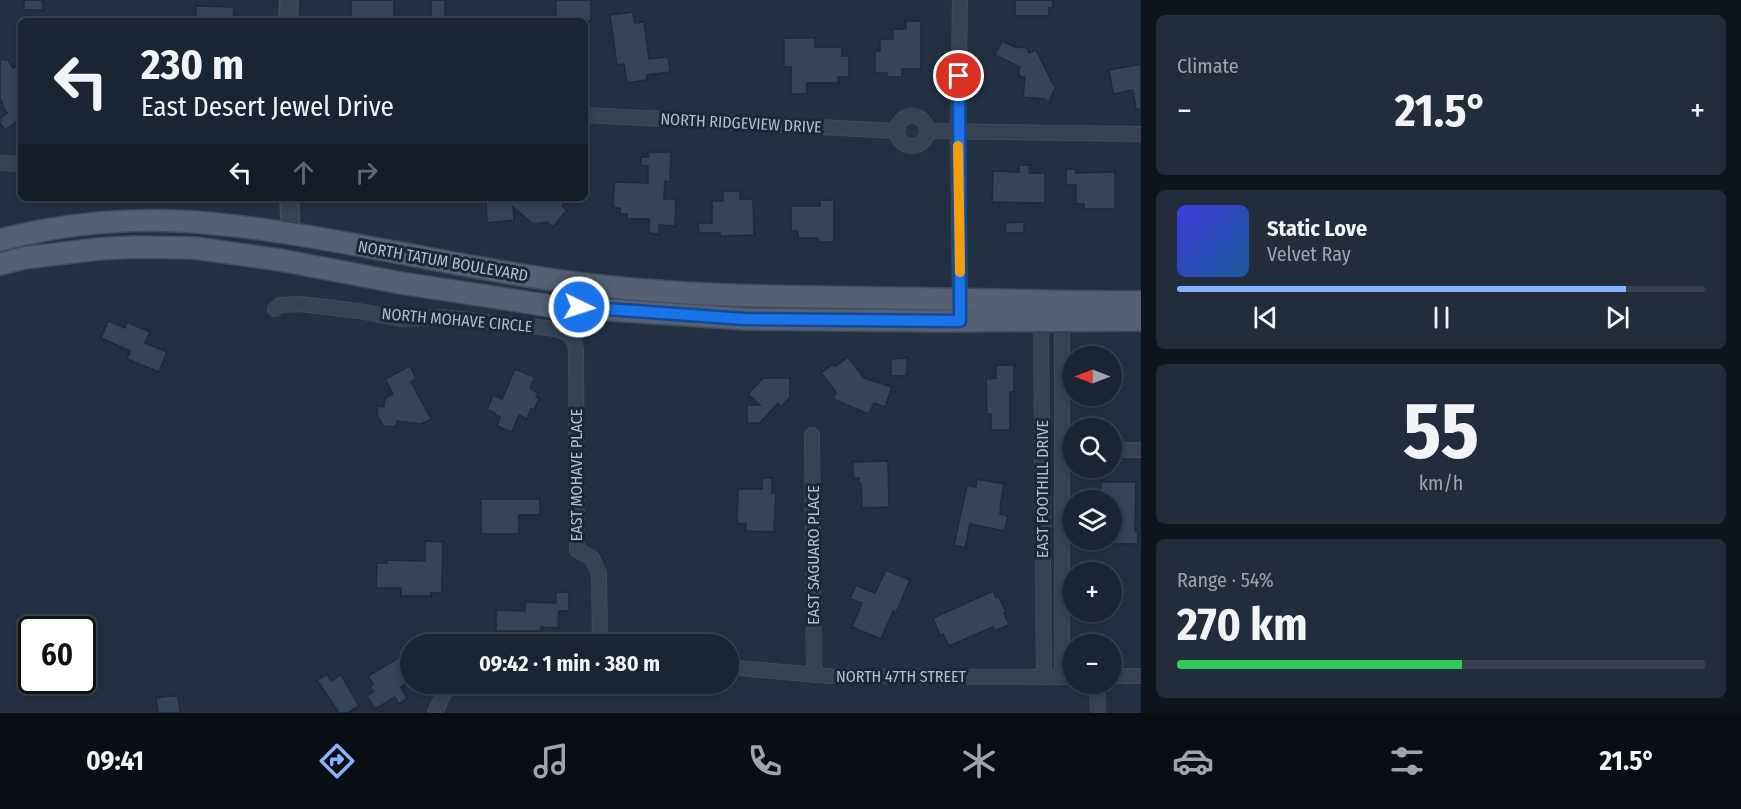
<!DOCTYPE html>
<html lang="en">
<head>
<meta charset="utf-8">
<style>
  :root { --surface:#1a2432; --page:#232c3a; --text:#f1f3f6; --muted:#9fa4ac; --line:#38414d; --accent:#86b3ff }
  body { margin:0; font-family:"Fira Sans Condensed",sans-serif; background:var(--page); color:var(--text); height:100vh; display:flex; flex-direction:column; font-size:22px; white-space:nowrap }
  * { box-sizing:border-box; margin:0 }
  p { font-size:20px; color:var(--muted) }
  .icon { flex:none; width:33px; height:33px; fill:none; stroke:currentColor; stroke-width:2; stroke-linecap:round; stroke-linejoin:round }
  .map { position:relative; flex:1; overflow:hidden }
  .details { display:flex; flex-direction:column; gap:15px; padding:15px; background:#0e141c; width:600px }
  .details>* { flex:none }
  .top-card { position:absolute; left:18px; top:18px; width:570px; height:183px; border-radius:9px; box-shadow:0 3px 9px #0003,0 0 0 2px var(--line); background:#1a2432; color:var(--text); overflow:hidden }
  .needle { width:39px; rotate:270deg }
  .buttons { position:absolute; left:1062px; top:346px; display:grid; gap:12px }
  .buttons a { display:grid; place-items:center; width:60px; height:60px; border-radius:50%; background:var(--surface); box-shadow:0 3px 9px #0003,0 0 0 2px var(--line); font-size:30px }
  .speed { position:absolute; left:18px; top:616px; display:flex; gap:12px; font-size:30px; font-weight:700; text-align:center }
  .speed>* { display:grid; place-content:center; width:78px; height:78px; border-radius:50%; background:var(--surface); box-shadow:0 3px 9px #0003,0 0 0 2px var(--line); line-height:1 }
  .speed .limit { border:3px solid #111; border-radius:9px; background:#fff; color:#111 }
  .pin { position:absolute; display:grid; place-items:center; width:51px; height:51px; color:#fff; margin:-26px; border:3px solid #fff; border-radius:50%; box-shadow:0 2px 6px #0007 }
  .me { position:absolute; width:66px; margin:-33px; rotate:94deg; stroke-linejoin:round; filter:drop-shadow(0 0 4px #0008) }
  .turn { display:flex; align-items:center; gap:21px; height:126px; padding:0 24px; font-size:27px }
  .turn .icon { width:78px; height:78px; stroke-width:2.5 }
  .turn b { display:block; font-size:42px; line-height:51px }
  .lanes { display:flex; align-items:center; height:57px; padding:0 24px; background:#0003; justify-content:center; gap:30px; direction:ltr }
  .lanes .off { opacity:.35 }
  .big { font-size:45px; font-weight:700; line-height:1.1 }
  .details .tile { flex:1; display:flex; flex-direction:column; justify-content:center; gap:9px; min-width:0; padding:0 21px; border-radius:9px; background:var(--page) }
  .details .dial { align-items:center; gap:0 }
  .dial b { font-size:78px; line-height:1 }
  .song { display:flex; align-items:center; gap:18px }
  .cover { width:72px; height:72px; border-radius:9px; background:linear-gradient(135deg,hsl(240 70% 55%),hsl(210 70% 35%)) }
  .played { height:6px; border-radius:3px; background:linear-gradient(90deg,var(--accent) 85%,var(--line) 85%) }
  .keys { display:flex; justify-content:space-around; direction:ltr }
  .heat { display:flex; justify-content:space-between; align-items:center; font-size:33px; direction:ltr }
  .charge { height:9px; border-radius:4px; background:linear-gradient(90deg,#34c759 54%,var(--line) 0) }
  .trip { position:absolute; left:400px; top:634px; width:339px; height:60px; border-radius:30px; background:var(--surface); box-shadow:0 3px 9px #0003,0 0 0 2px var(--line); font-weight:700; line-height:60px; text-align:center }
  .dock { display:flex; height:96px; justify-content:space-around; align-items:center; background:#0a0e14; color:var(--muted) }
  .dock .icon { width:42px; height:42px }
  .dock .active { color:var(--accent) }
  .dock b { font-size:27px; color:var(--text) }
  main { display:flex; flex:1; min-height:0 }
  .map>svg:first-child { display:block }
</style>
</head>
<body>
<main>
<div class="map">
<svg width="1141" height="713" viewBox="0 0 1141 713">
  <rect width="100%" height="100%" fill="#233042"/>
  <g fill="#344459" stroke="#1e2939" stroke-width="1.5">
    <rect x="24" y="0" width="19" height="10"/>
    <rect x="351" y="0" width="43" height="21"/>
    <rect x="431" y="0" width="14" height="21"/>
    <rect x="556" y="0" width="35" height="21"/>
    <path d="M1015,0H1053V8H1049V16H1015Z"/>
    <path d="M196,6L234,7L233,21H196Z"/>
    <path d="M633,12L635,23L644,22L649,59L668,57L670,72L647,75V80L627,83L624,64L617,65L610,15Z"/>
    <path d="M906,21H921V69H902V77H887V73H875V51H880V39H893V29H906Z"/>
    <path d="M784,38H815V47H842V56H849V77H838V83H807V94H791V67H784Z"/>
    <path d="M1002,41L1015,47L1027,48L1029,53L1036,50L1053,84L1056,86L1049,102L1044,99L1023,97L1025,77H1021L1018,71L1020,67L995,55Z"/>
    <path d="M0,59L8,60L13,68L21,66V118L5,130L0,123V119L7,113L3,107L2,102L0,101Z"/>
    <path d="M1141,64V109H1136L1133,90L1113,94L1109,70Z"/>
    <path d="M648,152H671L670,182L665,181L664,199H676L675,226L659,225V234L649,233V219H627V214H620V208H613L614,182L648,183V166L641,165V157H648Z"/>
    <path d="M1019,165H1030L1029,173H1045V203L992,202L993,171L1019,172Z"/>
    <path d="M1066,169H1076V173L1115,172V209H1084V204H1076V185H1066Z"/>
    <path d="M723,191H740V199H753L754,235L720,236V233H699L698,223H712V201H723Z"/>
    <path d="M486,198H534L540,202L543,198H569L562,206L567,210L553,227L548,222L533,224L513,207L514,220L487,223Z"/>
    <path d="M820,200H834V242H818V238H798V231H791V206H820Z"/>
    <path d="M1024,222V233H1006L1005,223Z"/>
    <path d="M108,321L125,328L127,322L150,332L145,343L167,352L159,372L127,359L130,351L101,338Z"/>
    <path d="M848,357L864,378L892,387L885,407L874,403L869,414L833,399L836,392L821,373L832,365L836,366Z"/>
    <path d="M907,358V376H891V359Z"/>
    <path d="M996,365H1014V392H1010V430H991V414H987L986,379L996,378Z"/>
    <path d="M410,366L416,378L411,382L431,419L421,424L397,421L396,427L383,426L377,415L378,406L384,407L385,398L393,394L385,379Z"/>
    <path d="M515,369L535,377L530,388L538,393L536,397L539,399L534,410L531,409L527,419L519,415L512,432L497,426L500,417L495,415V413L487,410L493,395L502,399Z"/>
    <path d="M763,378H790V397L781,407L778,403L760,423H747V405H760L748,394Z"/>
    <path d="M888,461L889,507L862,508L861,483H859V478H853V462Z"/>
    <path d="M762,478H772V493H776L774,532L746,531V524L737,523L738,489H762Z"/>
    <path d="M977,479L1004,484L1000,507L1001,508L1000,514L1008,516L1005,531L970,524L965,548L954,545L967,485L976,487Z"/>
    <path d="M1101,482H1136L1135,531L1138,532V544H1112V501L1105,500V491H1101Z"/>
    <path d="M481,499H540V515H519V534H481Z"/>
    <path d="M425,541L443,542L442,593H431V596H401V588H376L377,563H387V560L425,561Z"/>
    <path d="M886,570L910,580L896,613L893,611L881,639L852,627L862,603L850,599L856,585L875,593Z"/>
    <path d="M993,591L996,598L999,597L1006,612L1004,613L1009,625L995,631L993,627L949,646L943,634L940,636L933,618Z"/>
    <path d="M556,592H569V611H559L558,628L541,627V631H496V610L525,611V602L556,603Z"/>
    <path d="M403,655L411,668V681L401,687L407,698L399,704L395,697L375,709L367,696L373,692L370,686L373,684L368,676Z"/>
    <path d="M327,674L331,681L341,675L359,706L348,713H339L317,680Z"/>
    <path d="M170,696H178L180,713H158L156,698Z"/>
  </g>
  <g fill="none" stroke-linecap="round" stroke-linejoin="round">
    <defs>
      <g id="minor">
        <path d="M585,115L897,131"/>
        <circle cx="912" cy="131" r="15"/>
        <path d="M927,131L1141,134"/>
        <path d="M0,163L21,164"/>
        <path d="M960,307L958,132L960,0"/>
        <path d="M275,309L280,305L301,304L359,311L401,319L441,317L556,329C569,334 573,335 576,349L577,550L592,558L599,574L600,645"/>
        <path d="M1041,313L1044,677"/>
        <path d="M1062,313V677"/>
        <path d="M812,435L814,675"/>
        <path d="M1112,450H1141"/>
        <path d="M729,667L828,676L1072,677"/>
        <path d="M1112,676H1141"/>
        <path d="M1097,684L1098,713"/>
        <path d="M435,713L448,684"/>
      </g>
      <g id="tertiary">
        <path d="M288,21L289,0"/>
        <path d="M289,198L291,234"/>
      </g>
      <g id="primary">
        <path d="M0,240C62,224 131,217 195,222C323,232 448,267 576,283C677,296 780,297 881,298C968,299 1054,302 1141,302"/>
        <path d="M0,264L24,258L98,249L135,247L195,248L280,260L401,283L551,306L745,319L942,321L1141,320"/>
      </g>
    </defs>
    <use href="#minor" stroke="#414b5b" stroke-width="16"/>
    <use href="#tertiary" stroke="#414b5b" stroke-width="20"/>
    <use href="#primary" stroke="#414b5b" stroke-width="24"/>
    <use href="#minor" stroke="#374252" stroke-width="14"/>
    <use href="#tertiary" stroke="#374252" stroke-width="16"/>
    <use href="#primary" stroke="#556172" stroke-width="21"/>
  </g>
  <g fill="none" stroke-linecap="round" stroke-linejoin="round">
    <defs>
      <path id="route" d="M579,307L745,319L960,321L959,76"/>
    </defs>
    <use href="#route" stroke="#114b97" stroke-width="15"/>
    <use href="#route" stroke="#1a73e8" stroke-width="10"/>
    <path stroke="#f59e0b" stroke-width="10" d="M958,146L960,272"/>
  </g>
  <g text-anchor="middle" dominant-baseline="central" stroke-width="6" stroke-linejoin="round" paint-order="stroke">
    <g font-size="16" fill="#b4bdcc" stroke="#1c2737">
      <text transform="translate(741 123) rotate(3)">NORTH RIDGEVIEW DRIVE</text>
      <text transform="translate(443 261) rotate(10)">NORTH TATUM BOULEVARD</text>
      <text transform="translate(457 320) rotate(5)">NORTH MOHAVE CIRCLE</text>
      <text transform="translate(576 475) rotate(-90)">EAST MOHAVE PLACE</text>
      <text transform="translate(1042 489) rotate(-90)">EAST FOOTHILL DRIVE</text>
      <text transform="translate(813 555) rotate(-90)">EAST SAGUARO PLACE</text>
      <text x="901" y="676">NORTH 47TH STREET</text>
    </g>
  </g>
</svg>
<div class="buttons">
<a><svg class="needle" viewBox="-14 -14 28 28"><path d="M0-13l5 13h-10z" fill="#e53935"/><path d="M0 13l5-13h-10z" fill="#9fa4ac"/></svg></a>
<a><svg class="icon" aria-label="search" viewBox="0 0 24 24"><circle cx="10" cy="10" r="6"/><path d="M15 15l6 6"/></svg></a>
<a><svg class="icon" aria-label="layers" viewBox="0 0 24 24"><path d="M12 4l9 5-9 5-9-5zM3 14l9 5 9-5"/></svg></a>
<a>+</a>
<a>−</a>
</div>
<div class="speed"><div class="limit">60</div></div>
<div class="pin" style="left:959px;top:76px;background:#d93025"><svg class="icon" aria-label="arrive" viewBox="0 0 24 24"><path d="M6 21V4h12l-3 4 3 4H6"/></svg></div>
<svg class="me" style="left:579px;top:307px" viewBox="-20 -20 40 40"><circle r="17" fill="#1a73e8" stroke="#fff" stroke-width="3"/><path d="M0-11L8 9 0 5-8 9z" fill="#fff"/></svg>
<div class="trip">09:42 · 1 min · 380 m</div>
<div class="top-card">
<div class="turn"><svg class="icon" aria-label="left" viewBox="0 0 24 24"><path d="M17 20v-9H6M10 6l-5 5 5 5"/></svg><div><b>230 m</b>East Desert Jewel Drive</div></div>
<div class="lanes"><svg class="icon" aria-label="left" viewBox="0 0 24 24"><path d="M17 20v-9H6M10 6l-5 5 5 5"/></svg><svg class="icon off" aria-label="ahead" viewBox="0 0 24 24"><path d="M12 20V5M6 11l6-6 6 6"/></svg><svg class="icon off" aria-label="right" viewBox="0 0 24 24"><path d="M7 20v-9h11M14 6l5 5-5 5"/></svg></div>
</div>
</div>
<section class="details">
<div class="tile"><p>Climate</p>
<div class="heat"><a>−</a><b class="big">21.5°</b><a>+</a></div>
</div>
<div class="tile">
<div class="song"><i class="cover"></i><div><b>Static Love</b><p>Velvet Ray</p></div></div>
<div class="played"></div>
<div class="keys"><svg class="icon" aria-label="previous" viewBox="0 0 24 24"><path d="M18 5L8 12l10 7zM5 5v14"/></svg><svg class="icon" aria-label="pause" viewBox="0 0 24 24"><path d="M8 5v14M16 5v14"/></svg><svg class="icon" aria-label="next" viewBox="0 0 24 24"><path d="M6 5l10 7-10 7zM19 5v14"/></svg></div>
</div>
<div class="tile dial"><b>55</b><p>km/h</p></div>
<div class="tile"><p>Range · 54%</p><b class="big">270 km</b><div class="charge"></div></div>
</section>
</main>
<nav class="dock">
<b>09:41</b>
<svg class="icon active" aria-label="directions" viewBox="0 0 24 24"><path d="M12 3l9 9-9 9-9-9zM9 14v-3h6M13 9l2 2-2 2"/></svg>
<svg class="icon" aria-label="music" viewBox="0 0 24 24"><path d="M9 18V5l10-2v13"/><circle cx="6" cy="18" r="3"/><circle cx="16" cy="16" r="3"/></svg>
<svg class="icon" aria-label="phone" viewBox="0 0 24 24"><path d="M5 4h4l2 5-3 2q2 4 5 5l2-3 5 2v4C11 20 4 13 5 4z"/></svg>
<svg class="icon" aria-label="climate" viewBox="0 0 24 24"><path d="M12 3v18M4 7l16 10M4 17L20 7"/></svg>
<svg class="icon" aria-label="car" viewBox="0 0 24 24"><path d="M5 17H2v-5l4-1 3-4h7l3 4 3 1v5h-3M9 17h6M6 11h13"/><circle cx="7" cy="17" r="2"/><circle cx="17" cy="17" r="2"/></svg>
<svg class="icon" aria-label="filters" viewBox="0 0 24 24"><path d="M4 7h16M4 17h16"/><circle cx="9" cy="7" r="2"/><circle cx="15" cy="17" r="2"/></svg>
<b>21.5°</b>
</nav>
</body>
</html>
